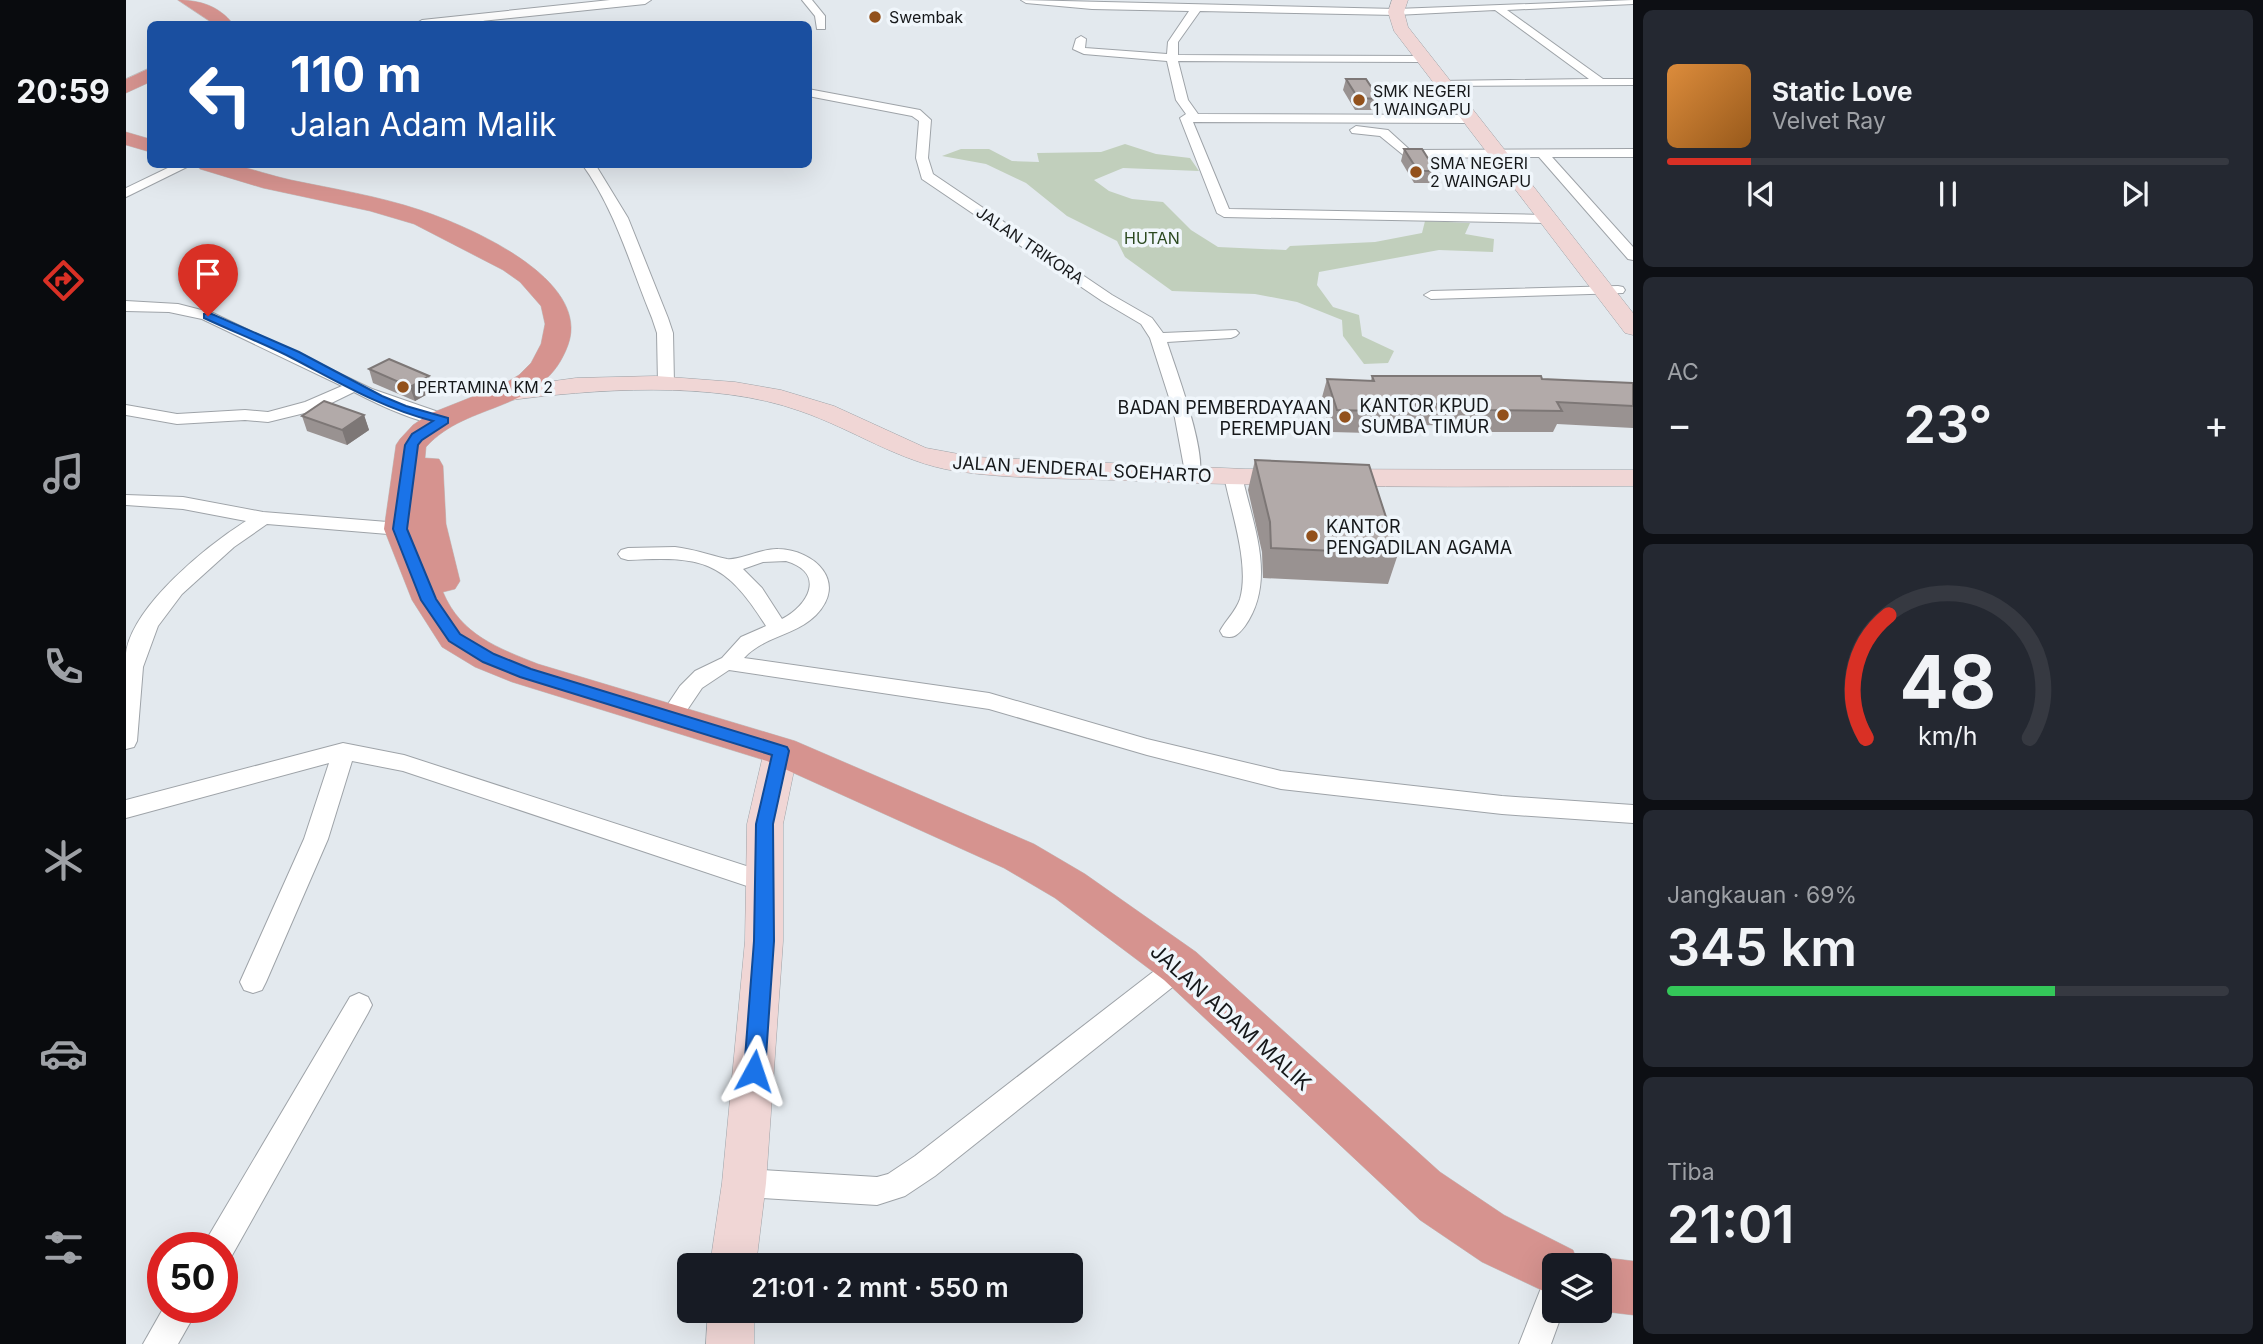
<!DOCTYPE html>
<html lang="id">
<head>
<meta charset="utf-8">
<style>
  :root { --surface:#171b24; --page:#242831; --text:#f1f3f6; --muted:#9ea1a6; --line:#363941; --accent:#d93025 }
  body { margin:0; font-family:Inter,sans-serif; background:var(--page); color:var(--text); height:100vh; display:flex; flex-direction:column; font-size:26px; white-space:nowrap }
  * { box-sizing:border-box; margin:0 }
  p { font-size:23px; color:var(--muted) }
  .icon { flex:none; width:38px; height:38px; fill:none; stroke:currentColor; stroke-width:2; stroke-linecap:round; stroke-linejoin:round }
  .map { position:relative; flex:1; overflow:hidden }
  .panel { display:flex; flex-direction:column; gap:10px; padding:10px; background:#0d0f14; width:630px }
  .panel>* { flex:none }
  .hud { position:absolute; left:21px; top:21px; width:665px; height:147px; border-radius:10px; box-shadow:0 7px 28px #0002; background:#1a4fa0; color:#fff; overflow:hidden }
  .tools { position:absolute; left:1416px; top:1253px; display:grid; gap:14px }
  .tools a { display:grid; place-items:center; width:70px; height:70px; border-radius:10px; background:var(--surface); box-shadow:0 7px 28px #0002; font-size:35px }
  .speed { position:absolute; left:21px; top:1232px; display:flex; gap:14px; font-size:35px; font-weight:700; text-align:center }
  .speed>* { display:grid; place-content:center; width:91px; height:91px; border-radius:50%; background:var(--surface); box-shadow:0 7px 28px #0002; line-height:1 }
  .speed .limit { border:10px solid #d22; background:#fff; color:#111 }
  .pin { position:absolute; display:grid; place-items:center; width:60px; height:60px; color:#fff; margin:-72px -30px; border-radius:50% 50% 50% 0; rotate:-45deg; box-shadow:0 0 7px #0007 }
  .pin .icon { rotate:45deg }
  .me { position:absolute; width:77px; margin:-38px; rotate:5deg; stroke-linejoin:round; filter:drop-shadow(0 0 5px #0008) }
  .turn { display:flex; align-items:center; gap:24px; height:147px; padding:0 28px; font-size:32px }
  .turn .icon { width:91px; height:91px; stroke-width:2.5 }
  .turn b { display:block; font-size:49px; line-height:60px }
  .big { font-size:52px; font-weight:600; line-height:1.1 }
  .panel .widget { flex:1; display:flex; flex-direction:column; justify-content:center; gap:10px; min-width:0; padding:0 24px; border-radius:10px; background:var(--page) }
  .panel .dial { align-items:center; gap:0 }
  .dial svg { height:182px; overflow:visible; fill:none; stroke:var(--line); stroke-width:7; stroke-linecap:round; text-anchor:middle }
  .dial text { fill:var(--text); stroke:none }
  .song { display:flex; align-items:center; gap:21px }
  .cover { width:84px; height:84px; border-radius:10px; background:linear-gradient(135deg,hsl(30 70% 55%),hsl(30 70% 35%)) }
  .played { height:7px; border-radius:4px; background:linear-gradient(90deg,var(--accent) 15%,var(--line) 15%) }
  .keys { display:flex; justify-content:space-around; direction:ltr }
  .heat { display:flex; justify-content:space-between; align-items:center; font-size:38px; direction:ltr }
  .charge { height:10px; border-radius:5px; background:linear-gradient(90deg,#34c759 69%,var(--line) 0) }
  .trip { position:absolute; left:551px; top:1253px; width:406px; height:70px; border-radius:10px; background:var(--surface); box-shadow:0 7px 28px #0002; font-weight:600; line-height:70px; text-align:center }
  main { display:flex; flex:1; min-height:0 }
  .menu { display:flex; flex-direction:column; width:126px; justify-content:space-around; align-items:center; background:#090b0e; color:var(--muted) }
  .menu .icon { width:49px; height:49px }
  .menu .on { color:var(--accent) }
  .menu b { font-size:32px; color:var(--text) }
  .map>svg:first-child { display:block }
</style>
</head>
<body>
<main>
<nav class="menu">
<b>20:59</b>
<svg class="icon on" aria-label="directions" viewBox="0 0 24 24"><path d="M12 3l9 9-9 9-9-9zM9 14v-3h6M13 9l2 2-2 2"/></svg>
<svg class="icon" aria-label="music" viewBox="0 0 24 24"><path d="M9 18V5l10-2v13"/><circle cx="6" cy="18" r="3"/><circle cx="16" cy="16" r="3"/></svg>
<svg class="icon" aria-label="phone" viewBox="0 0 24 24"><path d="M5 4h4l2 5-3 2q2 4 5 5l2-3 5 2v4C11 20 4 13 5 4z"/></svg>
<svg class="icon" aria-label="climate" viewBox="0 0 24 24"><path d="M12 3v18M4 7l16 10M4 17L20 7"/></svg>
<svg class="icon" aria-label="car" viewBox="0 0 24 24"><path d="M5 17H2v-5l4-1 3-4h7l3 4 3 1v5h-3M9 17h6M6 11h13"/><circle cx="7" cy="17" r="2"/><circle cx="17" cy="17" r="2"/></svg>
<svg class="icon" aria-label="filters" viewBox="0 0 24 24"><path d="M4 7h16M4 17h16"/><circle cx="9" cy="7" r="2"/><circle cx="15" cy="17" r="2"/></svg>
</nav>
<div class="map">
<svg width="1507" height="1344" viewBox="0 0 1507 1344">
  <rect width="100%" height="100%" fill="#e3e9ee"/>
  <path fill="#c1cfbc" d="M999,144L1030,154L1064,158L1073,171L997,168L968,180L983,191L1006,199L1037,202L1065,230L1092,247L1160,250L1164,246L1249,242L1296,233L1299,221L1344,223L1339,234L1368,239L1367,252L1313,250L1193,272L1191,285L1207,307L1233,315L1236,336L1268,351L1262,363L1238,364L1217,336L1216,320L1171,302L1129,294L1046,291L999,257L991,241L941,216L900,183L860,164L816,156L835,149H863L886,161L913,162L911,153L975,152Z"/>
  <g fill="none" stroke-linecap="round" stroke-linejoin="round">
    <defs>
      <g id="minor">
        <path d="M676,0H686L699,16V29H691L689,16Z"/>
        <path d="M895,0L1270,9L1507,0V4L1381,10L1477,79H1507V85L1311,86V82L1315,81L1463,79L1369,10L1270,15L1074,11L1052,42V55L1297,56L1302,59L1297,62L1052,61L1062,100L1072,114L1342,115L1348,119L1342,123L1067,122L1103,209L1421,215L1428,219L1421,223L1098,217L1091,213L1054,118L1060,114L1050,100L1041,61L958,54L947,49L950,39L955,36L960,39L959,48L1041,54L1042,42L1063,11L966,9L900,3Z"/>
        <path d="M352,16L362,24H352L347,19Z"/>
        <path d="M682,89L794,110L805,120L802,158L807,174L986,295L1026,318L1037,333L1110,330L1113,333L1110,336L1105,338L1041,342C1049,367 1084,459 1072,480L1066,481L1057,476L1058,467L1048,413L1024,338L1015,324L976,301L796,179L790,158L793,121L786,116L682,96Z"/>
        <path d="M1230,126L1262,130L1284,150L1507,149V157H1426L1507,247V260L1502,259L1413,157L1281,158L1254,136L1226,133L1224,130Z"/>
        <path d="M50,164H67L0,197V188Z"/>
        <path d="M456,164H469L502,218L542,318L547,333L548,384L546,387L540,389L532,384L531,333L526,318C504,265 490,211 456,164Z"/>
        <path d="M1492,286L1497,287L1499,290L1497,293L1305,299L1298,295L1305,291Z"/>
        <path d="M0,301L52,304L87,313L246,389L324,416L326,420L324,424C302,429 249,403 228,392L191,410L142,422L119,420L51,424L0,415V405L51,414L119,410L142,412L179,402L216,386L76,319L43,312L0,311Z"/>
        <path d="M1107,471L1116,476C1127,525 1151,580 1119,626C1112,635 1108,639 1097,636L1094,631C1100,620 1110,611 1114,599C1124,565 1105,511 1098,476Z"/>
        <path d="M0,495L57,497L137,512L274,523L283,529L274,535L141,524L108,547L56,594L32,626L17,667L11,741L8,747L0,749C0,718 0,683 0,653C7,605 82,545 120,521L57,509L0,505Z"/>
        <path d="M549,547C567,549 583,555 601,559C612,561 637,548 652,549C689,550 722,582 690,615C669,636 638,636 618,658L863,693L1021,739L1155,771L1376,796L1507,805V823L1376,814L1155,789L1021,755L863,709L603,670L576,688L553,722L545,724L537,722L534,716L554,686L569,671L596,658L615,637L640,626C599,560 576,556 502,560L495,558L492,554L495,550L502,548ZM660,561C700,573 683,605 656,619L636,588L617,569L637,562Z"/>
        <path d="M217,743L278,755L648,875L651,882L648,889L639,892L277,771L226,761L202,839L140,982L136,990L127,993L118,990L114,982L178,839L203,763L0,818V800Z"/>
        <path d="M1054,955L1063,958L1067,966L1063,974L809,1176L779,1196L751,1205L618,1197L608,1193L603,1183L608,1173L618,1169L751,1177L762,1174L789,1156L1045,958Z"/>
        <path d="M233,993L242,997L246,1005L242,1013L104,1259L96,1262V1248H78L82,1237L224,997Z"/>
        <path d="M1428,1278V1311H1437L1425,1344H1393L1417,1283Z"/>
        <path d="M38,1307H73L52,1344H17Z"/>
      </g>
      <path id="tertiary" d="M484,0H525L519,4L327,24H289L296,20Z"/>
      <g id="secondary">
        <path d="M1266,0H1282L1278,12L1282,27L1507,313V335L1499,333L1268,31L1262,12Z"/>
        <path d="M530,376L609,382L655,390L708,406L800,448L849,457L1119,469L1507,470V486C1342,487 1177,488 1013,481C952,478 889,480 829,471C773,462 727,429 674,411C588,380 467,389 378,401L369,399L366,394L369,389L450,378Z"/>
        <path d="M655,739L667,742L672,751L657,824V941L640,1183L630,1265H584L596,1183L619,941L621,824L638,751L643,742Z"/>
        <path d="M582,1311H628V1344H580Z"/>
      </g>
      <g id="trunk">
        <path d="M52,0C74,0 93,6 107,24H88Z"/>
        <path d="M24,68V82L0,93V79Z"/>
        <path d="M0,132L24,139V152L0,145Z"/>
        <path d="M71,164C83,164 97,163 108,165C127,169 146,176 165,180C208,189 252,196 294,210C342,226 466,279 442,345C417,414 342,400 300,447L299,458L313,459L317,466L320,524L334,581L329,589L317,592C335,635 372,648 412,664L669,741L908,844L959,874L1070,952L1314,1172L1378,1215L1447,1250L1453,1265H1428V1296L1356,1262L1294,1220L1038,980L929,898L878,868L641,761L386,682L349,667L316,647L286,600L258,529L270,445L274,439L287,425L303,414L376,385L393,375L405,363L415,344L419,324L415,306L394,282L377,270L288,224L244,211L137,188L74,169Z"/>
        <path d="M1474,1257L1507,1261V1315L1473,1311L1474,1265H1455Z"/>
      </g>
    </defs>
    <use href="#minor" stroke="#9ea3a8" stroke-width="2"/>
    <use href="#tertiary" stroke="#9ea3a8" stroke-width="2"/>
    <use href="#secondary" stroke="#9ea3a8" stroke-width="1"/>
    <use href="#trunk" stroke="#c2c3c3" stroke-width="1"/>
    <use href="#minor" fill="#fff" fill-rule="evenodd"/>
    <use href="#tertiary" fill="#fff" fill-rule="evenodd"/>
    <use href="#secondary" fill="#f0d6d5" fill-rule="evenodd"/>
    <use href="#trunk" fill="#d6938f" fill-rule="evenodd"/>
  </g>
  <g fill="#999291">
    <path d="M1220,79L1253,99L1250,110H1229L1217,90Z"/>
    <path d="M1278,149L1310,171L1306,183H1288L1275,161Z"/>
    <path d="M243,369L307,391L289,401L247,383Z"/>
    <path d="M1246,376L1416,379L1507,383V428L1431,424L1427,432H1347L1344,426L1245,424L1243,433L1205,432L1195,401L1201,379L1245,381Z"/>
    <path d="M238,415L243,430L221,445L181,431L176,416Z"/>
    <path d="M1129,460L1272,554L1262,584L1137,578L1136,552L1122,490Z"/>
  </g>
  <g fill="#7d7776">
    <path d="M303,376L307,391L289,401L284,387Z"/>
    <path d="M238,415L243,430L221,445L216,430Z"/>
  </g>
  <g fill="#b2aaa9" stroke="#7d7776" stroke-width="2">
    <path d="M1220,79H1240L1253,99L1232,98Z"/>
    <path d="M1278,149H1296L1310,171H1292Z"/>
    <path d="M263,359L303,376L284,387L243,369Z"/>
    <path d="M1246,376H1415L1416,379L1507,383V406L1431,402L1436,411L1355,410L1352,404L1246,403L1249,411L1211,410L1201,379L1248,381Z"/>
    <path d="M198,401L238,415L216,430L176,416Z"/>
    <path d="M1129,460L1243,465L1272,554L1145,548L1144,522Z"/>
  </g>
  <path fill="#1a73e8" stroke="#114b97" stroke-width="2" d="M78,314H86L173,352L256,396L280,406L322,418V423L296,440L292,445L281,529L310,599L334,634L368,654L405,669L661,747L663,751L647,824L648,941L639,1071L635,1078L628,1080L621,1078L618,1071L628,941L630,824L646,755L394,677L357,662L323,641L295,600L267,529L279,445L286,434L307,421C256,408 214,383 168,359C139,344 108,332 78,318Z"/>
  <g fill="#92511c" stroke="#f0f6fb" stroke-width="2.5">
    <circle cx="749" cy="17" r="7"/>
    <circle cx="1233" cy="100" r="7"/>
    <circle cx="1290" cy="172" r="7"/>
    <circle cx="277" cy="387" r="7"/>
    <circle cx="1377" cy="415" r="7"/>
    <circle cx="1219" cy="417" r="7"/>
    <circle cx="1186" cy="536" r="7"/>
  </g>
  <g text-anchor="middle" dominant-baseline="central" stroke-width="7" stroke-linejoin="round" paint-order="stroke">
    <g font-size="16" fill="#16181a" stroke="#f0f6fb" text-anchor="start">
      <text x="763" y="17">Swembak</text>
      <text x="1247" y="91">SMK NEGERI<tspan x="1247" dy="18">1 WAINGAPU</tspan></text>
      <text x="1304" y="163">SMA NEGERI<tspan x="1304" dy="18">2 WAINGAPU</tspan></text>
      <text x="291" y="387">PERTAMINA KM 2</text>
    </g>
    <g font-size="16" fill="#2b491f" stroke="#f0f6fb">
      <text x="1026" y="238">HUTAN</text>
    </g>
    <g font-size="16" fill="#16181a" stroke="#f0f6fb">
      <text transform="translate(904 245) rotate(34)">JALAN TRIKORA</text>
    </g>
    <g font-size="18" fill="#16181a" stroke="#f0f6fb" text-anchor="end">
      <text x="1363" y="405">KANTOR KPUD<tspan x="1363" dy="21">SUMBA TIMUR</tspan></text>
      <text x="1205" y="407">BADAN PEMBERDAYAAN<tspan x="1205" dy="21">PEREMPUAN</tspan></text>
      <text x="1200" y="526" text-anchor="start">KANTOR<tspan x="1200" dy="21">PENGADILAN AGAMA</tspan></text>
    </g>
    <g font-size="18" fill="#16181a" stroke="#f0f6fb">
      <text transform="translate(956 469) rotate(3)">JALAN JENDERAL SOEHARTO</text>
    </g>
    <g font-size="21" fill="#16181a" stroke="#f0f6fb">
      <text transform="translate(1105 1017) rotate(42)">JALAN ADAM MALIK</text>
    </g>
  </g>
</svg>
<div class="tools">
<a><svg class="icon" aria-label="layers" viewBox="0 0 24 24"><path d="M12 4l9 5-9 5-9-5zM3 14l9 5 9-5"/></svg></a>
</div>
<div class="speed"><div class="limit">50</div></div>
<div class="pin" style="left:82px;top:316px;background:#d93025"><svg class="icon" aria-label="arrive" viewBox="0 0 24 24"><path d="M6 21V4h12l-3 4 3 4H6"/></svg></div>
<svg class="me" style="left:628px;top:1071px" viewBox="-20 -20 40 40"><path d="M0-17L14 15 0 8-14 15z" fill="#1a73e8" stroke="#fff" stroke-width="4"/></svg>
<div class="trip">21:01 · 2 mnt · 550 m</div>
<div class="hud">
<div class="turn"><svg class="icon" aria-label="left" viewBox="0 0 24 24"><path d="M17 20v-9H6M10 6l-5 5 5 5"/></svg><div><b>110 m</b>Jalan Adam Malik</div></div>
</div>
</div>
<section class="panel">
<div class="widget">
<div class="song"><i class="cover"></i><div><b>Static Love</b><p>Velvet Ray</p></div></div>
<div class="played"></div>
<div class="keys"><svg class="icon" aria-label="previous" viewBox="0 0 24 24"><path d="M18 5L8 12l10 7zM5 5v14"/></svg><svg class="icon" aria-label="pause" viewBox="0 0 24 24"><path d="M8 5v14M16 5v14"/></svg><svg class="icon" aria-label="next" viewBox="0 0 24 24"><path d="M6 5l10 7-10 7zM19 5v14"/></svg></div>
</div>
<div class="widget"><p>AC</p>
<div class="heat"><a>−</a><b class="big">23°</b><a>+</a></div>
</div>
<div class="widget dial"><svg viewBox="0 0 100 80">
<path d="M14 69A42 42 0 1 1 86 69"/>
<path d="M14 69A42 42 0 0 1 24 15" stroke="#d93025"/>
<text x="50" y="56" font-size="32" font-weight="700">48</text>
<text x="50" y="72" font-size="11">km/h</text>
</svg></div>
<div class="widget"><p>Jangkauan · 69%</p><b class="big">345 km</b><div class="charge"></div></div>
<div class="widget"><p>Tiba</p><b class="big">21:01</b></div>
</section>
</main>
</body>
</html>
